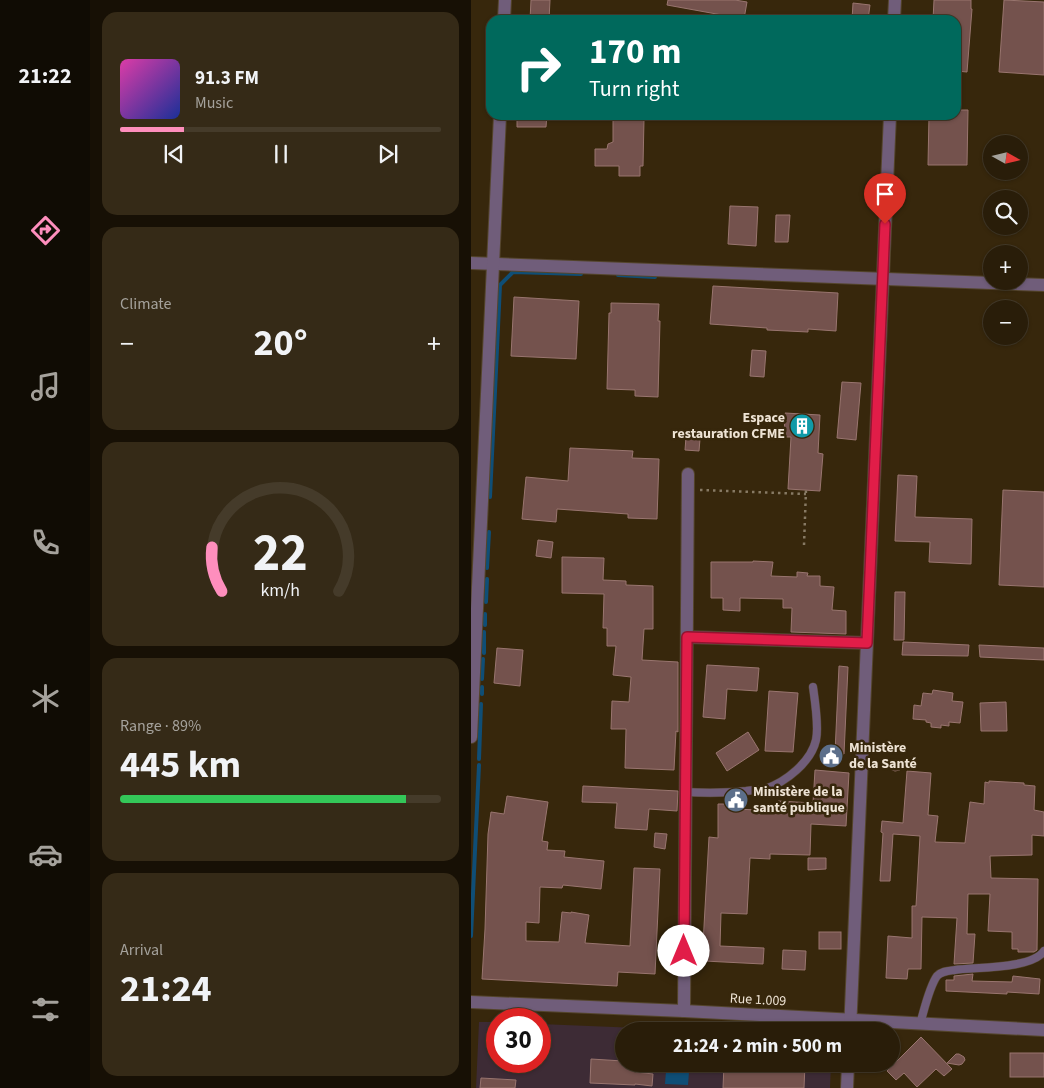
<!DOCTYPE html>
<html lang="en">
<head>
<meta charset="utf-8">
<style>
  :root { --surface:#291d09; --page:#352a17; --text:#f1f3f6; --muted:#a5a29c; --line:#453b2a; --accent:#fe8ebd }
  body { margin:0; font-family:"Source Sans 3",sans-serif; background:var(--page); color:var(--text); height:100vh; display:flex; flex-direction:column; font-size:19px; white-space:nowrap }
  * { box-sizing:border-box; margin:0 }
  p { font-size:16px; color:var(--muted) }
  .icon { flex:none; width:28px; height:28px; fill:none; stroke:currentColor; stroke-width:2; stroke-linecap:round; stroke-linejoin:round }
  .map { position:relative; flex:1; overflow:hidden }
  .panel { display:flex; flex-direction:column; gap:12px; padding:12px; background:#171005; width:381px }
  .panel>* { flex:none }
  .hud { position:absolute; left:15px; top:15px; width:475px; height:105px; border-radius:15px; box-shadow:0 1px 4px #0004,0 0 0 1px var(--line); background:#00695c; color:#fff; overflow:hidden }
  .needle { width:32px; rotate:98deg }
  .controls { position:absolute; left:512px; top:135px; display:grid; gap:10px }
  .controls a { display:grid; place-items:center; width:45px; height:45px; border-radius:50%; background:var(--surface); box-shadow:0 1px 4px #0004,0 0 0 1px var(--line); font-size:25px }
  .speed { position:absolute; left:15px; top:1008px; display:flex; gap:10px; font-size:25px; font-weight:700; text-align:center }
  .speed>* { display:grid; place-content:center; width:65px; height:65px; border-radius:50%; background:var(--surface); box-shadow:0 1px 4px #0004,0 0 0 1px var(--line); line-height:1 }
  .speed .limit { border:8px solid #d22; background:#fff; color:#111 }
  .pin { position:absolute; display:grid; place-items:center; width:42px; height:42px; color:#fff; margin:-51px -21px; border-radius:50% 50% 50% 0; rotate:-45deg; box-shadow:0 0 5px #0007 }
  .pin .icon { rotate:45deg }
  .me { position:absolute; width:55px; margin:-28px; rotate:0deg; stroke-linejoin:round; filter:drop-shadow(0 0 4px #0008) }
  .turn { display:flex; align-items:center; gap:18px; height:105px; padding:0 20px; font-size:22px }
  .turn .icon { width:65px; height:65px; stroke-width:2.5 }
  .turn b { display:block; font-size:35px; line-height:42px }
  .big { font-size:38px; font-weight:700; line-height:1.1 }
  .panel .card { flex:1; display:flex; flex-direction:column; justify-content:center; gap:8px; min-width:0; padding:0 18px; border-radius:15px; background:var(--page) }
  .panel .dial { align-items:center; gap:0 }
  .dial svg { height:130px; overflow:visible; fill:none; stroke:var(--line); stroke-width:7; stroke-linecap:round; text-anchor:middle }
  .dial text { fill:var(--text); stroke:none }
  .song { display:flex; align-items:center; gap:15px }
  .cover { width:60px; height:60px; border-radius:8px; background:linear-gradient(135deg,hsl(320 70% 55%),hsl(230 70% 35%)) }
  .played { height:5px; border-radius:2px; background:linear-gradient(90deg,var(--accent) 20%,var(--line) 20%) }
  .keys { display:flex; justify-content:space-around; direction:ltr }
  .heat { display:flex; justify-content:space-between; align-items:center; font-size:28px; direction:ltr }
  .charge { height:8px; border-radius:4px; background:linear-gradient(90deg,#34c759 89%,var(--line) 0) }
  .trip { position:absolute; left:144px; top:1022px; width:285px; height:50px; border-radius:25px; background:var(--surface); box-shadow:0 1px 4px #0004,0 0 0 1px var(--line); font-weight:700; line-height:50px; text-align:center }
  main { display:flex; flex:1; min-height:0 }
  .menu { display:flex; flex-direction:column; width:90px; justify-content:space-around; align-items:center; background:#100c04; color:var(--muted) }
  .menu .icon { width:35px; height:35px }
  .menu .on { color:var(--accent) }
  .menu b { font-size:22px; color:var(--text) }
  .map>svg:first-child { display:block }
</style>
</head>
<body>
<main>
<nav class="menu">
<b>21:22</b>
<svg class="icon on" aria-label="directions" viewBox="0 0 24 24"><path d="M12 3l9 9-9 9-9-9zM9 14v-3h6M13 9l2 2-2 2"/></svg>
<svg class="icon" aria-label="music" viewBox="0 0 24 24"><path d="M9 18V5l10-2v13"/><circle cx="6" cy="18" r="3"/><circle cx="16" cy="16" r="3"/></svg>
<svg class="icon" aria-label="phone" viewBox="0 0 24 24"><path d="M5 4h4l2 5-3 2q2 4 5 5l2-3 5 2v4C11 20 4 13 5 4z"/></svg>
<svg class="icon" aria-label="climate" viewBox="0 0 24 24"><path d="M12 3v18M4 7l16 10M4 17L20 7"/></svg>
<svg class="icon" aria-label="car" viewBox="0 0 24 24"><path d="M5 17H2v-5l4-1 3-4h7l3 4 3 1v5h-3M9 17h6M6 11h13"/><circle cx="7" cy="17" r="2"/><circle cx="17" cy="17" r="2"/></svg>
<svg class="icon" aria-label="filters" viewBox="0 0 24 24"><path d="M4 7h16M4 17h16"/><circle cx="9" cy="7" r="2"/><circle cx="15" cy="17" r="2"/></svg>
</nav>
<section class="panel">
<div class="card">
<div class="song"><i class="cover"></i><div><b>91.3 FM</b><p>Music</p></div></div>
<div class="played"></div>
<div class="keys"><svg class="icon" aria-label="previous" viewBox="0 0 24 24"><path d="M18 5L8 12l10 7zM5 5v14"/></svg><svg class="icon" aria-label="pause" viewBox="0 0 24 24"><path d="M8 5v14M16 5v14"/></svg><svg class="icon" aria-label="next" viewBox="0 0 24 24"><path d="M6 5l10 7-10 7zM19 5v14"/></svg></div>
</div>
<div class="card"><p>Climate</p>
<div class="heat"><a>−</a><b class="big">20°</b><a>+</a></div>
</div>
<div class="card dial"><svg viewBox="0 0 100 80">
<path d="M14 69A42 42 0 1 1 86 69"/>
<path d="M14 69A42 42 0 0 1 8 42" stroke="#fe8ebd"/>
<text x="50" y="56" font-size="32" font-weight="700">22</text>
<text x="50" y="72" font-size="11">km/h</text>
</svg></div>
<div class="card"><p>Range · 89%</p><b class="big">445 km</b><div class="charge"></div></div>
<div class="card"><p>Arrival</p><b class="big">21:24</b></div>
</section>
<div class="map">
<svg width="573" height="1088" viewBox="0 0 573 1088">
  <rect width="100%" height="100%" fill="#37270c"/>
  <path fill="#3d2b35" d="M8,1022H26V1061H69V1024L241,1031H152V1064H360L359,1088H5Z"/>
  <path fill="#0f4e76" d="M195,1071L218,1072L217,1085L194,1084Z"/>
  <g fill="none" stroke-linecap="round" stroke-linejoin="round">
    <g stroke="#0f4e76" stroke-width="4">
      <path d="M147,275L184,277"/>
      <path d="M19,497L29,285L42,272L110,274"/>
      <path d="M16,568L18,532"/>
      <path d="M15,602L16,579"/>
      <path d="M14,625V614"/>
      <path d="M13,653V632"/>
      <path d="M11,679L12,659"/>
      <path d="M11,694V687"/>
      <path d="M8,759L10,704"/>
      <path d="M0,936L8,765"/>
    </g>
  </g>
  <g fill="#74524d" stroke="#99756f">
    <path d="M60,0H79L78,20H59Z"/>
    <path d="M197,0H264L276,2L273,19L196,5Z"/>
    <path d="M463,0H500V9H501L496,72L485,71V20H462Z"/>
    <path d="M533,0L573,2V75L528,72Z"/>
    <path d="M382,3L399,5L397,20H381Z"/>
    <path d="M485,110H497L496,165H457L458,115H485Z"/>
    <path d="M46,115H76L75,127H46Z"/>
    <path d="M173,119L172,166H169V176H148V166H124V149H136L137,144L142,142V120Z"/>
    <path d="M259,206L287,207L285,246L257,244Z"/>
    <path d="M305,215H319L317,242H304Z"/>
    <path d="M242,286L367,293L365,331L337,329V332L296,330V328L239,324Z"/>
    <path d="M43,297L108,301L105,359L40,356Z"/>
    <path d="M140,303L188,304L187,321H189L187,397L164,396V390L136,389L138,313H140Z"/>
    <path d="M281,350L295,351L293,377L279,376Z"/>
    <path d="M371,382L390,383L385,440L366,438Z"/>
    <path d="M314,413L349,415L347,453L352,454L349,491L317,489L320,437H313Z"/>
    <path d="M215,437L229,439L228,451L214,450Z"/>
    <path d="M99,448L162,451L161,458L188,459L186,519L157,518V514L86,509L85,522L51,519L55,477L97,481Z"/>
    <path d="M427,475L446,476L444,517L501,519L500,564L458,562L459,542L424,541Z"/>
    <path d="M532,490L573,492V587L528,585Z"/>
    <path d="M67,540L82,542L80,558L65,556Z"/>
    <path d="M91,557L133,558L132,580L155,581V585L182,586V629H173L171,660L207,662V732L205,731L203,770L154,768L155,729H140L141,701L158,702L160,677L142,675L145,646H136V628H132L133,594L91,593Z"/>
    <path d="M282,561L302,562L300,576L326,577V572L337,573L336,576H349V586L363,587L361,610L375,611V634L320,632L321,608H312V599L269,598V611L252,610V598H240V562H282Z"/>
    <path d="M424,592H434L433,640H423Z"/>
    <path d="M432,642L498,645L497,656L431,655Z"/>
    <path d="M508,645L573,648V660L509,657Z"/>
    <path d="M26,648L52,650L49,686L23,683Z"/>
    <path d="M236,665L288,668L286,691L256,689L254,719L232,717Z"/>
    <path d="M368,666L377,667L373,754L364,753Z"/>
    <path d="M462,690L482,693L481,701L492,702L489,723L478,722V726L470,725V728L460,727V723L455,722V720L442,719L443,705L450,706L452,693L461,694Z"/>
    <path d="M298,691L327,693L322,752L294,751Z"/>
    <path d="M535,702L536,731H510L509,703Z"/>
    <path d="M277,732L288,750L256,771L245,753Z"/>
    <path d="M425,760L429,764V770L424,771L419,769L418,766L419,762Z"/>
    <path d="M344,770L378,773L375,826L340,824L339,855L299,854V859L279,858L276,914L250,913L249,946L293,948L292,964L233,961V944H232L238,837L247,838V804H265V809L306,811L307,801L342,803Z"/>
    <path d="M436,771L460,773L457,815L467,816L464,842L494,843L499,802L513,804L514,782L518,783V781L553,783V785L564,786L563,810L573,812V836L561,835V855L519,856L520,878L567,879L566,950L563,952H547V949H541V932L517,931L519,894H497L496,934H504L502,963L483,964L486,918L451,917L450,969H437L436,979L415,978L417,936L441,938V906H445L449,836L422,834L419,881H409L412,833L410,832L411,821L432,823Z"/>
    <path d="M112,786L207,791L206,811L178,809L176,830L144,828L146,803L111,802Z"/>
    <path d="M36,796L77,802L71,841L77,842L76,850L94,851L93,857L133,861L130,889L92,885L91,888L69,887L68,923L55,922V941L88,942L91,912L100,913V912L118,915L114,943L159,946L163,868L189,869L184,974L147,972L146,986L11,979L14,929L17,834L20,812L33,814Z"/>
    <path d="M184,833L196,834L194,849L183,847Z"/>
    <path d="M337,858H355V869L337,870Z"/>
    <rect x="348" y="932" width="22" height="17"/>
    <path d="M312,950L335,951L334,970L311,969Z"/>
    <path d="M502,974L501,981L541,982L542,976L569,979L568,994L536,992V994L475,991V980H483V976Z"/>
    <path d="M450,1037L481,1069L473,1076L465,1069L446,1087L433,1073L425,1080L416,1071Z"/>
    <rect x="539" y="1053" width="34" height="24"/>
    <path d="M485,1054H488L493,1057L494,1060L491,1064L488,1065L476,1063Z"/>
    <path d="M120,1059L152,1061V1064H165V1072L182,1074L181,1086L164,1084V1085L119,1083Z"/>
    <path d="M253,1064H334L333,1088H252Z"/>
    <path d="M10,1078L45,1080L44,1088H9Z"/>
  </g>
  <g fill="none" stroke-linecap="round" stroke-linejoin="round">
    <defs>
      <g id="service">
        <path d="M214,792C235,793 255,793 275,791C282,790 289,790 294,789C315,782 340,762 345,740C348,727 344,701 342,687"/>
        <path d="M449,1024C453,1011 458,987 466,976C471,971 477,971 484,970C505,967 561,969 573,951"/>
      </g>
      <g id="minor">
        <path d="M33,20L34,0"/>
        <path d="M423,20L424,0"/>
        <path d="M0,263L573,285"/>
        <path d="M216,637L396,643"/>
        <path d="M0,737L29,115"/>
        <path d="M0,1002L213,1011L573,1030"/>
        <path d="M213,1011L217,474"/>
        <path d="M379,1031L419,115"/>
        <path d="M376,1088L377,1064"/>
      </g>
    </defs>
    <use href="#service" stroke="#54452c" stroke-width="9"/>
    <use href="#minor" stroke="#54452c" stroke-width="14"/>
    <g stroke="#877a64" stroke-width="2.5" stroke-dasharray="2.5 4" stroke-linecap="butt">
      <path d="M229,490L335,494"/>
      <path d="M333,545L335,490"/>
    </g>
    <use href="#service" stroke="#705d7a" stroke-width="8"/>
    <use href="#minor" stroke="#705d7a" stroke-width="12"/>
  </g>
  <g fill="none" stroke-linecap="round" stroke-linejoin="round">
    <defs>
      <path id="route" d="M213,951L216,637L396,643L414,224"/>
    </defs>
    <use href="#route" stroke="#92132f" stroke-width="12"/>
    <use href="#route" stroke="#e11d48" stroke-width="9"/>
  </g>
  <defs>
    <symbol id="building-disc" viewBox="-11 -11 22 22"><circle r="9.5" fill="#0f9aa8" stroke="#37270c"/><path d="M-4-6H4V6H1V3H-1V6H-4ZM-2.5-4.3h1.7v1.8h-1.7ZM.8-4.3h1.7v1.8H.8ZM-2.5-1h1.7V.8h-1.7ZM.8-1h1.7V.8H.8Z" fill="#fff"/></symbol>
    <symbol id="civic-disc" viewBox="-11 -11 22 22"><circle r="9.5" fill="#5c6f8a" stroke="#37270c"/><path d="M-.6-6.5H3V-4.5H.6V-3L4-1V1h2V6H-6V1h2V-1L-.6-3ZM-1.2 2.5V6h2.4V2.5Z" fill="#fff"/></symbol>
  </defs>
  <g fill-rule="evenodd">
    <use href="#building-disc" x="317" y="412" width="28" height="28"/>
    <use href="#civic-disc" x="346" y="742" width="28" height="28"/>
    <use href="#civic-disc" x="251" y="786" width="28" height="28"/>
  </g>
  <g text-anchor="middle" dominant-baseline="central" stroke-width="5" stroke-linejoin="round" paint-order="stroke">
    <g font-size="14" font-weight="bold" fill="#eee3d4" stroke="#37270c" text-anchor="start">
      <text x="314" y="418" text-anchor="end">Espace<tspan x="314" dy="16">restauration CFME</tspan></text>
      <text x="378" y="748">Ministère<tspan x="378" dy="16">de la Santé</tspan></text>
      <text x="282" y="792">Ministère de la<tspan x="282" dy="16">santé publique</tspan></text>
    </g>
    <g font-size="14" fill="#eee3d4" stroke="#37270c">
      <text transform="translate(287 1000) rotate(3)">Rue 1.009</text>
    </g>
  </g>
</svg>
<div class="controls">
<a><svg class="needle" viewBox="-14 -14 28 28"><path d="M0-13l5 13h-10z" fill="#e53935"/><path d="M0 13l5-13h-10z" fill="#a5a29c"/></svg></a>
<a><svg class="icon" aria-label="search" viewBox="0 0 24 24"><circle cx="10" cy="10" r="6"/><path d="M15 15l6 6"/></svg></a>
<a>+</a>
<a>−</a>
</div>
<div class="speed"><div class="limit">30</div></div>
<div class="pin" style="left:414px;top:224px;background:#d93025"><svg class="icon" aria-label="arrive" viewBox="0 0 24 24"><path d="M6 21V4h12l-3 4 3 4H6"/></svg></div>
<svg class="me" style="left:213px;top:951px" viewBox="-20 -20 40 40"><circle r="19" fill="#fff"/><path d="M0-13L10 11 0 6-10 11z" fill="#e11d48"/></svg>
<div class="trip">21:24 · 2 min · 500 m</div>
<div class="hud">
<div class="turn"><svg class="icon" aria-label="right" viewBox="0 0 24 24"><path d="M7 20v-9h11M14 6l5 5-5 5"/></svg><div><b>170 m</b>Turn right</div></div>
</div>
</div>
</main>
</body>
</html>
